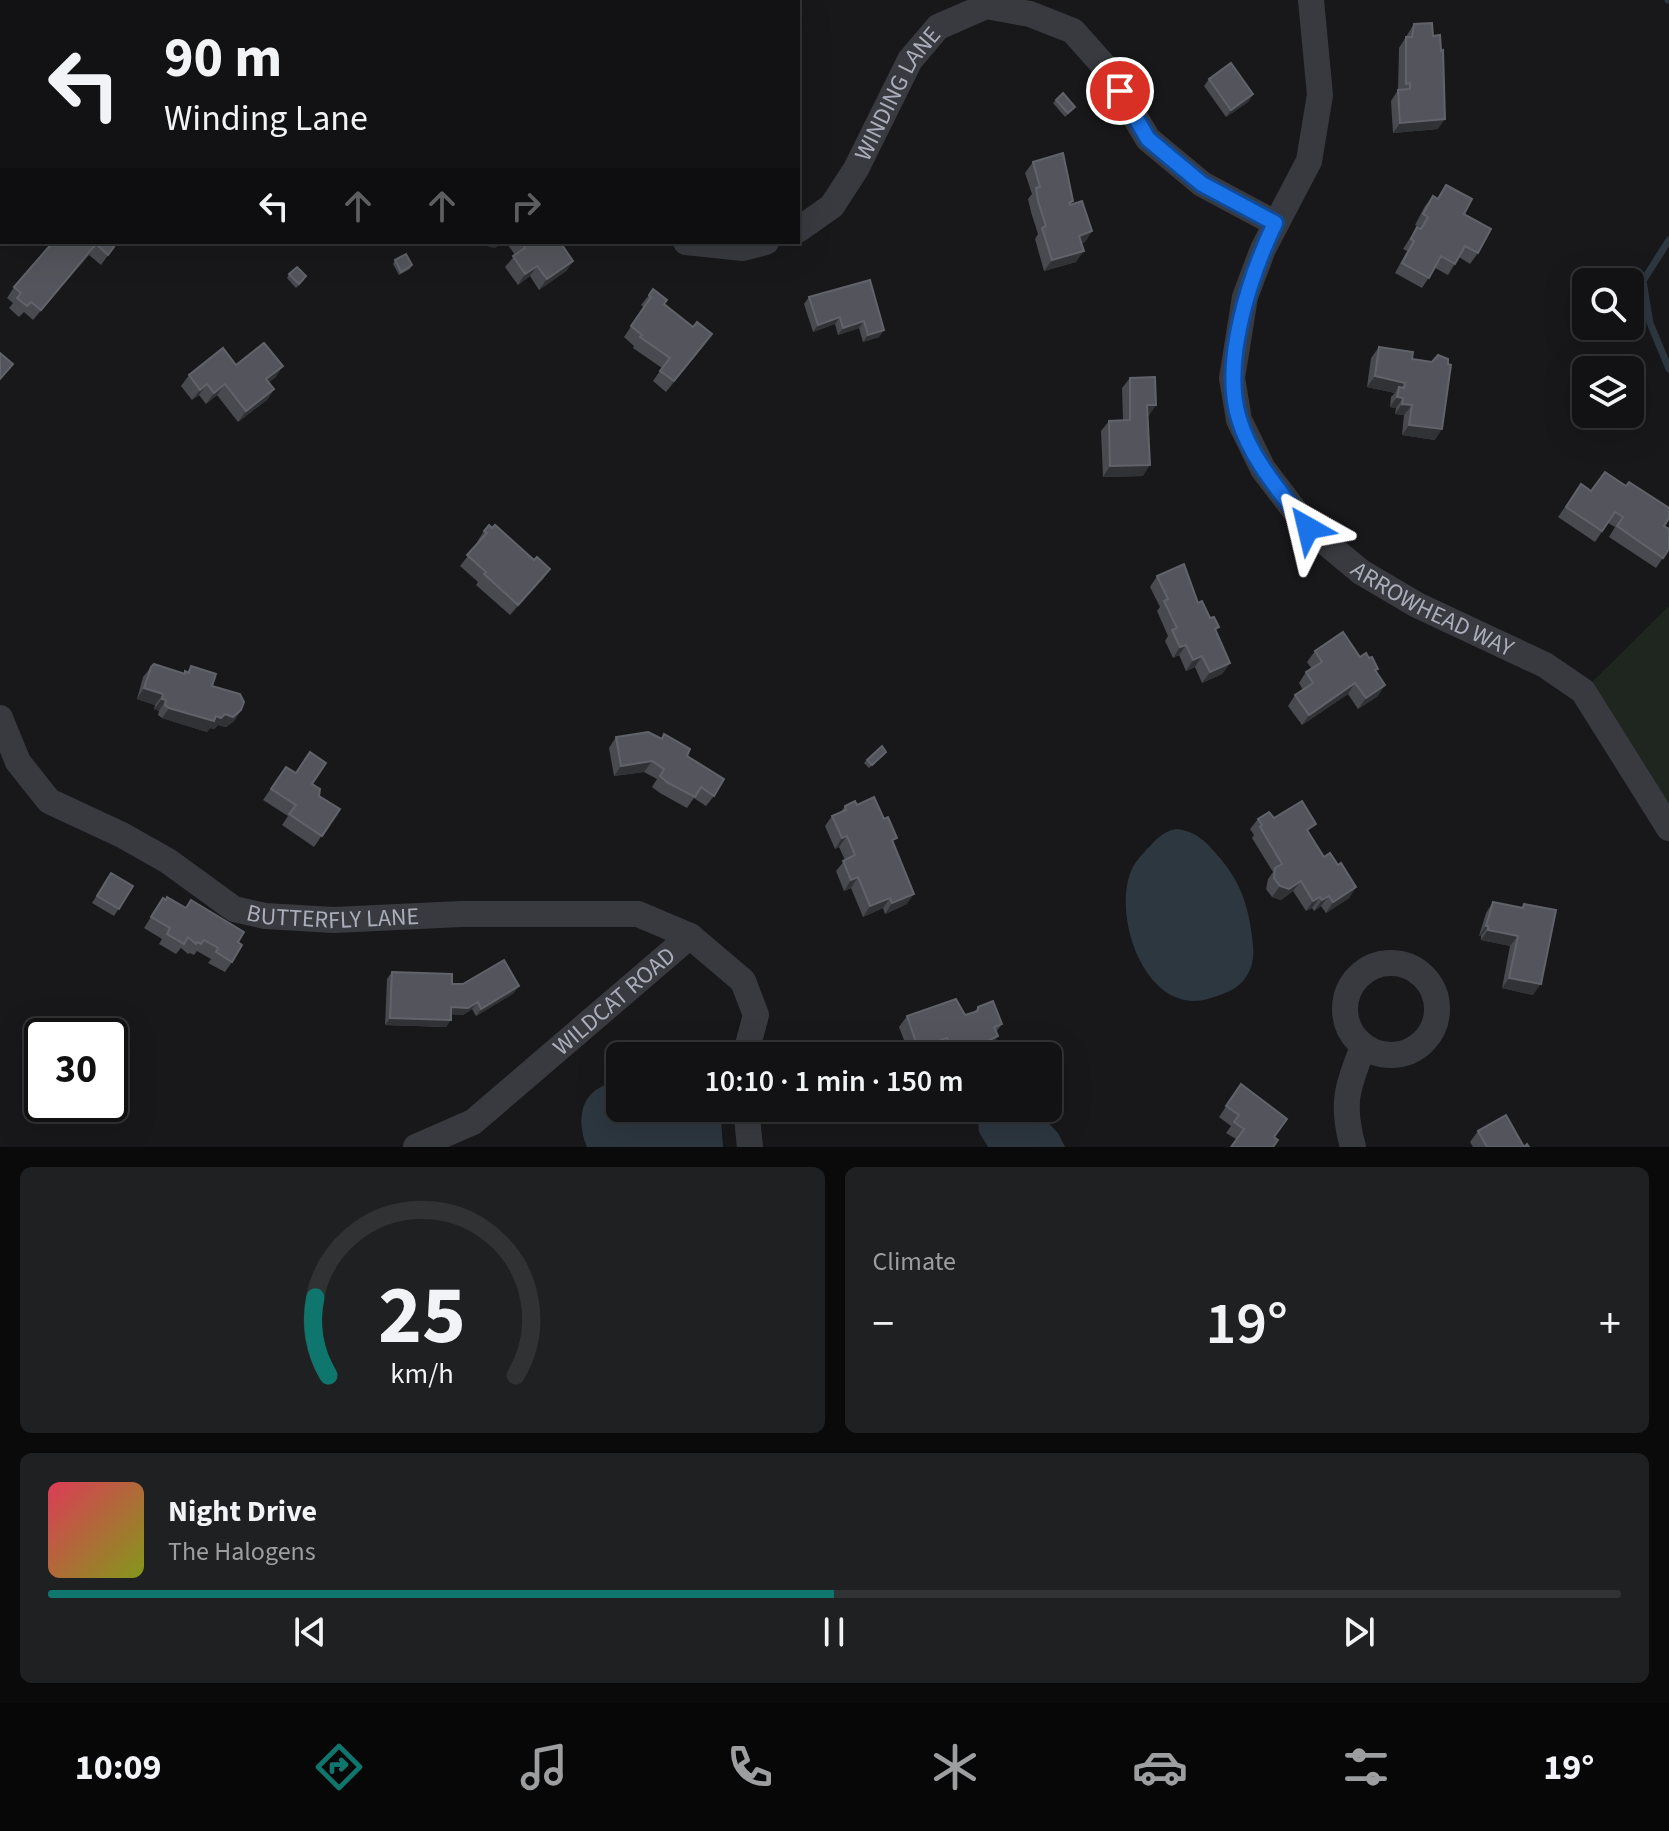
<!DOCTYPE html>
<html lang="en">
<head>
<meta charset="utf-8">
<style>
  :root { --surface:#121214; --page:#1f2022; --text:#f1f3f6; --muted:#9c9ea0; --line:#313234; --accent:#0f766e }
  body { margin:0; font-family:"Source Sans 3",sans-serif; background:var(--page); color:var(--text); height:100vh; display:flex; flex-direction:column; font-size:30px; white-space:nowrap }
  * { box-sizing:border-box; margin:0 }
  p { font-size:26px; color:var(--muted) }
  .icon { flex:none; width:44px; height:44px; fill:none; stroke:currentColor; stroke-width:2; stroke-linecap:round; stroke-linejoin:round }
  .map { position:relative; height:1147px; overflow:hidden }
  .details { display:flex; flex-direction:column; gap:20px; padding:20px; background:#0a0a0b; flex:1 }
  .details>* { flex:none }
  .banner { position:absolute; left:0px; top:0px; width:800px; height:244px; box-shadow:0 8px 32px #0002,0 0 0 2px var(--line); background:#121214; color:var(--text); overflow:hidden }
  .controls { position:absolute; left:1572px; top:268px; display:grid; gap:16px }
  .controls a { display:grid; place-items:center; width:72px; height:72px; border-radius:12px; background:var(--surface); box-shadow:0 8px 32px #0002,0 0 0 2px var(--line); font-size:40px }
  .speed { position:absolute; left:24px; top:1018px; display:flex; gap:16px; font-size:40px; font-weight:700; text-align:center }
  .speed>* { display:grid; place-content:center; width:104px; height:104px; border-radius:50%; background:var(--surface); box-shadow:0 8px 32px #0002,0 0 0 2px var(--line); line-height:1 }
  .speed .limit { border:4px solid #111; border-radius:12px; background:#fff; color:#111 }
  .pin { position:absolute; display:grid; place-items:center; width:68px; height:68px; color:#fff; margin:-34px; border:4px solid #fff; border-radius:50%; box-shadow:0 2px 8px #0007 }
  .me { position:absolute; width:88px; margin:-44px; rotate:323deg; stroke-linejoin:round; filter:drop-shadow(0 0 6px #0008) }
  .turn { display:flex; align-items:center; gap:28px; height:168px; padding:0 32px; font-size:36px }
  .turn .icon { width:104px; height:104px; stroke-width:2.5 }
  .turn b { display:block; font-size:56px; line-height:68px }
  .lanes { display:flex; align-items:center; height:76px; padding:0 32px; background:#0003; justify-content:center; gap:40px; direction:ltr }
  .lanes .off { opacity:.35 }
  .big { font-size:60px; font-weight:600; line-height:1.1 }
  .details .tile { flex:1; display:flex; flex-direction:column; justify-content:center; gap:12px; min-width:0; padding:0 28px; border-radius:12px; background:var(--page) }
  .details .dial { align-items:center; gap:0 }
  .dial svg { height:208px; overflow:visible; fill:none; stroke:var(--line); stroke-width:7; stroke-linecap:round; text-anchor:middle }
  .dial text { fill:var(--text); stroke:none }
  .song { display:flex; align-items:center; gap:24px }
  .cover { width:96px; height:96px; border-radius:12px; background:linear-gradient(135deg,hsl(350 70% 55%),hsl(70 70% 35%)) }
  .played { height:8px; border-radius:4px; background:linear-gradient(90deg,var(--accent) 50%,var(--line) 50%) }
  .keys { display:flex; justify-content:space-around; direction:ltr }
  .heat { display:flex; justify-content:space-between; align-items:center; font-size:44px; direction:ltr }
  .details .tiles { flex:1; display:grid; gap:20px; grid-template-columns:1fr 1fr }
  .tile:last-child { grid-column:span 2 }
  .trip { position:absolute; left:606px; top:1042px; width:456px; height:80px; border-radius:12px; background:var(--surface); box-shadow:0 8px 32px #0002,0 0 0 2px var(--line); font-weight:600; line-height:80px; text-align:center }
  .tabs { display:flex; height:128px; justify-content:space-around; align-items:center; background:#070708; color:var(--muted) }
  .tabs .icon { width:56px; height:56px }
  .tabs .on { color:var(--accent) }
  .tabs b { font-size:36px; color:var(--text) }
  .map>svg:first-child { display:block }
</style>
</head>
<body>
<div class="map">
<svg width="1669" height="1147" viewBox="0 0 1669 1147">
  <rect width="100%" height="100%" fill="#18181b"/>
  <path fill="#1e261f" d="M1669,606V828L1583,691Z"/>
  <g fill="#2d3740">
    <path d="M1176,829C1197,831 1207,843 1220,858C1237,879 1245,896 1250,923C1253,945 1258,963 1243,981C1234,991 1223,994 1211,998C1148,1019 1113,921 1130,874C1133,864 1140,857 1147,849C1157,839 1162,832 1176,829Z"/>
    <path d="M620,1082V1108H716L721,1120L723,1147H587C574,1115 583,1085 620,1082Z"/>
    <path d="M977,1108H1034L1058,1133L1065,1147H988L979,1132Z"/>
  </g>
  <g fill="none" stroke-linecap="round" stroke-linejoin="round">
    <g stroke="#2d3740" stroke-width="7">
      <path d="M1668,0H1669"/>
      <path d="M1669,240L1643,281L1650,323L1669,369"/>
    </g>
    <g stroke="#393a40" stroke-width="26">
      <path d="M541,0V2"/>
      <path id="s1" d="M1311,0L1320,95L1309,161L1263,249L1245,297L1232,378L1239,420L1263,469L1308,528L1361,572L1417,605L1545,665L1583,691L1669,828"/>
      <path d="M0,114L2,115"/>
      <path id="s2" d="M798,230L832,206L856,169L910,60L938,27L986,6L1030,14L1073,31L1105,67L1148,139L1202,184L1275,223"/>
      <path d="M686,242L743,248L766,242"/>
      <path id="s3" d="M0,718L18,762L49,801L122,835L168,861L234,909L265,916L334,920L461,914H638L690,936"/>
      <circle cx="1391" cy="1009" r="46"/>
      <path d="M746,1108L750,1147"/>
      <path id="s4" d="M416,1147L473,1122L690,936L743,981L756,1015L745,1056"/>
      <path d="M1353,1147C1341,1104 1347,1088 1363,1047"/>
    </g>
  </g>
  <g fill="#494a50">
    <path d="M0,0H43L41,2L2,3Z"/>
    <path d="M1414,24L1438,129L1393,133L1391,101L1398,90L1399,48Z"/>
    <path d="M1209,79L1253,94L1248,102L1226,117L1204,86Z"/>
    <path d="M1056,100L1075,107L1065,117L1053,103Z"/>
    <path d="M1033,162L1073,201L1071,204L1092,231L1085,242L1081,243L1076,262L1044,271L1035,239L1038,234L1031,212L1028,199L1032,194L1025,173Z"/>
    <path d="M1446,185L1464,214L1478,253L1470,264L1459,257L1448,275L1435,268L1422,288L1395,273L1407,251L1403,249L1417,227L1420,229V227L1415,225L1425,206L1433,196L1437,198Z"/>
    <path d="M53,242H108L114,247L101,265L89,255L33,320L24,312L19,317L9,308L13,303L7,298L14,287Z"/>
    <path d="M506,242H560L573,261L566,271L539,290L530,276L518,285L505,267L515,255Z"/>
    <path d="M395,260L412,265L410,269L399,275L393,264Z"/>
    <path d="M289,274L304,280L296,288L287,278Z"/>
    <path d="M649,295L664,304L705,344L666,392L653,381L662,368L633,348L634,346L624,337L644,307L641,305Z"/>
    <path d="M809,297L884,330L879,337L863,342L859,328L838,335L835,324L813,332L804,304Z"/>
    <path d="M1379,347L1412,359L1435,440L1402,435L1404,415L1395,414L1396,408L1390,407L1391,397L1395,393L1367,387L1371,358Z"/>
    <path d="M236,365L276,377L269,382L274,389L267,400L238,422L217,395L206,404L199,395L192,400L181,386L189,375Z"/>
    <path d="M1130,378L1156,405L1148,416L1143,476L1103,477L1101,431L1109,421L1123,420L1122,388Z"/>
    <path d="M1581,484L1591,491L1664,526L1669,549L1656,568L1609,537L1615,527L1608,523L1595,542L1558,517Z"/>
    <path d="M484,531L550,569L543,579L510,615L476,585L478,582L460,566L478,543L477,542Z"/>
    <path d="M1157,576L1198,603L1216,631L1230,663L1222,674L1202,683L1195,667L1186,671L1179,655L1173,658L1165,641L1168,636L1157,611L1160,607L1150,587Z"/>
    <path d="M1315,651L1360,657L1376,672L1378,696L1358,709L1348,694L1302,725L1288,706L1295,695L1303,690L1299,683L1306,672L1312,669L1307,662Z"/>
    <path d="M191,666L241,710L234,721L226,727L218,725L214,729L210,728L207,732L162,718L158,715L159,711L154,709L155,705L137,699L143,677L151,667L184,673L185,671L187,672Z"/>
    <path d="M616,737L687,756L714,796L706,806L694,798L687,808L660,793L652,787L657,779L644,772L614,776L609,748Z"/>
    <path d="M884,755L869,768L864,763L867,760Z"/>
    <path d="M286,767L312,784L319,796L340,809L314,847L282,825L288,816L263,800Z"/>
    <path d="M857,805L894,843L907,904L885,914L883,908L863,917L851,888L844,891L836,871L845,860L839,847L835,849L825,826L832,816L841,812L845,806Z"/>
    <path d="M1274,818L1309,834L1324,857L1338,865L1356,887L1349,898L1326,913L1321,906L1314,911L1312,908L1306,911L1293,891L1281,900L1272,897L1266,889L1268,879L1273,872L1252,838L1254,835L1250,829L1258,819Z"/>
    <path d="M111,873L133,886L114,916L92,903Z"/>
    <path d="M163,898L238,942L232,962L225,972L208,963L211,959L197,951L194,955L190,953L188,954L181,948L176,954L159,944L162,939L144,928Z"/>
    <path d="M1493,902L1521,908L1524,904L1533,995L1502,988L1510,946L1481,940V936H1479L1486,913Z"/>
    <path d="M392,972L452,984L514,993L476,1016L472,1009L463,1015L451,1014L446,1027L385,1025L387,979Z"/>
    <path d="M978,1007L1002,1024L996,1032L998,1036L990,1047L980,1051L977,1056H942L940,1048L917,1056H910L899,1027L907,1016L965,1015L974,1012Z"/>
    <path d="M1241,1084L1274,1137L1236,1139L1226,1133L1231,1126L1219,1117Z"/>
    <path d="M1478,1131L1524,1147H1529H1473L1470,1142Z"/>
  </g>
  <g fill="#313236">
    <path d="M1253,94L1248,102L1226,117L1231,110Z"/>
    <path d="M1445,119L1438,129L1393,133L1400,123Z"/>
    <path d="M1092,231L1085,242L1072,246L1079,236Z"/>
    <path d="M489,242H504L495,248L486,246Z"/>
    <path d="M96,244L89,255L33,320L41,310Z"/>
    <path d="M1084,251L1076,262L1044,271L1052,260Z"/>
    <path d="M573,261L566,271L539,290L547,279Z"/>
    <path d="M537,266L530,276L518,285L525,274Z"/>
    <path d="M840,317L835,324L813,332L818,325Z"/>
    <path d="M864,321L859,328L838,335L843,328Z"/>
    <path d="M884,330L879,337L863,342L868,335Z"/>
    <path d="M712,334L705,344L666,392L674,381Z"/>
    <path d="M283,366L276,377L259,389L266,379Z"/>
    <path d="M1375,376L1405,383L1398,393L1399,387L1395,393L1367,387Z"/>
    <path d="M207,384L199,395L192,400L200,390Z"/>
    <path d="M225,384L217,395L206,404L214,393Z"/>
    <path d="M274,389L267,400L238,422L246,411Z"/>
    <path d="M1397,397L1403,398L1396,408L1390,407Z"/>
    <path d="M1402,404L1412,405L1404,415L1395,414Z"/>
    <path d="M1147,405H1156L1149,416H1140Z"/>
    <path d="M1409,425L1442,429L1435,440L1402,435Z"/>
    <path d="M1150,465L1143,476L1103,477L1110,466Z"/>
    <path d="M550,569L543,579L510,615L518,605Z"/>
    <path d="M1186,645L1179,655L1173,658L1180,647Z"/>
    <path d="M1202,656L1195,667L1186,671L1193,660Z"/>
    <path d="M1230,663L1222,674L1202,683L1210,672Z"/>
    <path d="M1355,683L1348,694L1302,725L1309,715Z"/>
    <path d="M1385,685L1378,696L1358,709L1366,698Z"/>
    <path d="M144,688L163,694L155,705L137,699Z"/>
    <path d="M162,699L166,700L159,711L154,709Z"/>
    <path d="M169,708L216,716L241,710L234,721L226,727L218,725L214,729L210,728L207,732L162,718Z"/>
    <path d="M652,761L644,772L614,776L621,766Z"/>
    <path d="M847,836L839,847L835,849L842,838Z"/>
    <path d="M858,877L851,888L844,891L851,880Z"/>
    <path d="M1301,881L1293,891L1281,900L1272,897L1280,886Z"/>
    <path d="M1356,887L1349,898L1326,913L1333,902Z"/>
    <path d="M914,894L907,904L885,914L892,903Z"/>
    <path d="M1329,896L1321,906L1314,911L1322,900Z"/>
    <path d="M1320,897L1312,908L1306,911L1313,901Z"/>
    <path d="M890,898L883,908L863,917L870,906Z"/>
    <path d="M1486,926H1488L1481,936H1479Z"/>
    <path d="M1488,930L1518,936L1510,946L1481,940Z"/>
    <path d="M1509,978L1541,984L1533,995L1502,988Z"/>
    <path d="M519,986L514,993L476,1016L481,1009Z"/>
    <path d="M478,1002L472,1009L463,1015L446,1014L451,1007Z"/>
    <path d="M390,1018L451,1020L446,1027L385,1025Z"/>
    <path d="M998,1036L990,1047L980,1051L977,1056H964L981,1044Z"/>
    <path d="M947,1038L940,1048L917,1056H912L918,1048Z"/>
  </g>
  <g fill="#54555c" stroke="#61636a" stroke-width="2">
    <path d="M20,0H42L41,2H23Z"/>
    <path d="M1432,23L1433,36L1440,35L1441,51L1443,50L1445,119L1400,123L1398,90L1410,89V83L1406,84V37H1412L1414,24Z"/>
    <path d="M798,28L801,35L800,43L798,44Z"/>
    <path d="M1231,63L1253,94L1231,110L1209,79Z"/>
    <path d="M1063,93L1075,107L1068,113L1056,100Z"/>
    <path d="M1063,153L1073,201L1069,203L1070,205L1082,201L1092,231L1079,236L1084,251L1052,260L1042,228L1046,226L1038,201L1036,188L1040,187L1033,162Z"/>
    <path d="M1446,185L1472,199L1464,214L1491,229L1478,253L1465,246L1455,264L1441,256L1429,278L1402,263L1414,241L1411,239L1417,227L1421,229L1428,217L1423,214L1433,196L1438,199Z"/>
    <path d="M53,242H108L114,247L108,255L96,244L41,310L31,302L27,306L17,298L21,293L14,287Z"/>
    <path d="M521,242H560L573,261L547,279L537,266L525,274L513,256L525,248Z"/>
    <path d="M406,254L412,265L401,272L395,260Z"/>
    <path d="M297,267L306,276L299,284L289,274Z"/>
    <path d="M870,280L884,330L868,335L864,321L843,328L840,317L818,325L809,297Z"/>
    <path d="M653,289L667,300L664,304L693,327L697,322L712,334L674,381L660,371L670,358L640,337L642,335L631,326L651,297L649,295Z"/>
    <path d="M264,343L283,366L266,379L274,389L246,411L225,384L214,393L207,384L200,390L189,375L223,348L236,365Z"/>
    <path d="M1379,347L1413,352L1412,359L1432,362L1438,355L1448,359V364L1451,365L1442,429L1409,425L1412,405L1402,404L1403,398L1397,397L1399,387L1404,388L1405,383L1375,376Z"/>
    <path d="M0,353L13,364L0,379Z"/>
    <path d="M1155,377L1156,405H1147L1150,465L1110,466L1109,421L1130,420V378Z"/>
    <path d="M1605,472L1626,486L1629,482L1669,508V518L1664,526L1669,529V549L1663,558L1617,526L1623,517L1615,512L1602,531L1566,507L1581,484L1591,491Z"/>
    <path d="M489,525L492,528L495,525L534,560L537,557L550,569L518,605L484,574L486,572L467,555L487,533L484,531Z"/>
    <path d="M1184,564L1198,603L1202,601L1210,618L1214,617L1219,627L1215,629L1230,663L1210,672L1202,656L1193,660L1186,645L1180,647L1172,630L1177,628L1164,601L1168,599L1157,576Z"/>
    <path d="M1343,632L1360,657L1366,653L1369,658L1372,657L1378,669L1375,670L1385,685L1366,698L1355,683L1309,715L1295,695L1313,683L1306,672L1322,662L1315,651Z"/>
    <path d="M154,664L185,674V671L189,673L191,666L216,674L212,686L240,694L244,702L241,710L233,717L225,714L221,718L216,716L214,721L169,708L165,705L166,700L162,699L163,694L144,688L151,667Z"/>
    <path d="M648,732L662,739L664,734L690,749L687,756L724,779L714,796L701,787L695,797L668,783L660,776L664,769L652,761L621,766L616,737Z"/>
    <path d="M882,746L886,752L872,765L867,760Z"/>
    <path d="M310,752L326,763L312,784L320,789L319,796L340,809L322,836L289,814L296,805L271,789L286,767L296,773Z"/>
    <path d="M874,797L884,819L888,817L897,838L892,840L914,894L892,903L890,898L870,906L858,877L851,880L843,861L855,855L847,836L842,838L832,816L846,810L845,806L855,801L857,805Z"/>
    <path d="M1302,801L1316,824L1307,830L1324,857L1330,853L1338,865L1341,863L1356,887L1333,902L1329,896L1322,900L1320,897L1313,901L1301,881L1289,889L1280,886L1274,878L1275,868L1282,864L1260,827L1262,825L1258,819L1269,812L1274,818Z"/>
    <path d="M111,873L133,886L119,909L97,896Z"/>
    <path d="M167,897L186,908L191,900L244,932L238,942L242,945L232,962L216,952L218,948L204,940L201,944L197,942L196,944L188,937L184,944L167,934L170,928L151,917L163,898L166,900Z"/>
    <path d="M1493,902L1523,908L1524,904L1556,910L1541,984L1509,978L1518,936L1488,930V926H1486Z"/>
    <path d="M504,960L519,986L481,1009L478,1002L468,1008L451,1007V1020L390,1018L392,972L452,974V984H463Z"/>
    <path d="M956,999L965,1015L978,1011V1007L993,1001L1002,1024L994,1027L998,1036L981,1044L983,1048L964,1056H954L947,1038L918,1048L907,1016Z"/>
    <path d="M1241,1084L1287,1119L1274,1137L1278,1140L1273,1147H1231L1244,1129L1234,1122L1239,1115L1226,1106Z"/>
    <path d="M1506,1115L1524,1147L1527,1144L1529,1147H1487L1478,1131Z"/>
  </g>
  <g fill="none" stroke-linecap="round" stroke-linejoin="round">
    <defs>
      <path id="route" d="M1120,91L1148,139L1202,184L1275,223C1250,276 1221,362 1239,419C1251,460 1283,495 1308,528"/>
    </defs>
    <use href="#route" stroke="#114b97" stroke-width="20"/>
    <use href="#route" stroke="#1a73e8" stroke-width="14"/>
  </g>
  <g text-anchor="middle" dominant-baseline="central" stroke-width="8" stroke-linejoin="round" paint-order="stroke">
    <g font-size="24" fill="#aaaebb" stroke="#131316">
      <text stroke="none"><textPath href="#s2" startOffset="172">WINDING LANE</textPath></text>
      <text stroke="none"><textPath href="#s1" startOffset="716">ARROWHEAD WAY</textPath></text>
      <text stroke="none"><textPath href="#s3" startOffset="412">BUTTERFLY LANE</textPath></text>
      <text stroke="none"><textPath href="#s4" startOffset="248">WILDCAT ROAD</textPath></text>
    </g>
  </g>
</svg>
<div class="controls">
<a><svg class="icon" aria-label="search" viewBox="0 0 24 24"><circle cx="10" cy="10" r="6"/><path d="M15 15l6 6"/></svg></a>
<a><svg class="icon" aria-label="layers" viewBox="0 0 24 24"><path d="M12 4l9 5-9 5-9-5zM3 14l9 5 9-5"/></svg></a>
</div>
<div class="speed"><div class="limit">30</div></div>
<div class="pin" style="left:1120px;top:91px;background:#d93025"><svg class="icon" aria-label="arrive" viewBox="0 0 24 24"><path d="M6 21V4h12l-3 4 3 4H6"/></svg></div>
<svg class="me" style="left:1308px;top:528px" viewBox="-20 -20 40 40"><path d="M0-17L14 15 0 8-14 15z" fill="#1a73e8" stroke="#fff" stroke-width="4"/></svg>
<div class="trip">10:10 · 1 min · 150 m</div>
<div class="banner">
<div class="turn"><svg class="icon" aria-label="left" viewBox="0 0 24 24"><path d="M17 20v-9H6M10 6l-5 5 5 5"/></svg><div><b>90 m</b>Winding Lane</div></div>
<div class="lanes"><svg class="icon" aria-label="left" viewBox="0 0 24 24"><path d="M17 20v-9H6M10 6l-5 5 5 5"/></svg><svg class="icon off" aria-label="ahead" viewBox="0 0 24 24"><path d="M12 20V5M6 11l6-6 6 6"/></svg><svg class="icon off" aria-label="ahead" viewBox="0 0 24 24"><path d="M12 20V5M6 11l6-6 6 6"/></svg><svg class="icon off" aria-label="right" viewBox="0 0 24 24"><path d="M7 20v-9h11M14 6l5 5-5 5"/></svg></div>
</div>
</div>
<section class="details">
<div class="tiles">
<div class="tile dial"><svg viewBox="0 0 100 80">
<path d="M14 69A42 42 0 1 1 86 69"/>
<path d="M14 69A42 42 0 0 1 9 39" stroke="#0f766e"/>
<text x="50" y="56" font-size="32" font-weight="700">25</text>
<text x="50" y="72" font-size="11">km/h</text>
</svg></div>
<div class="tile"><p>Climate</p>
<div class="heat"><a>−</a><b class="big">19°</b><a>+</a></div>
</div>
<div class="tile">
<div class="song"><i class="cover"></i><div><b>Night Drive</b><p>The Halogens</p></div></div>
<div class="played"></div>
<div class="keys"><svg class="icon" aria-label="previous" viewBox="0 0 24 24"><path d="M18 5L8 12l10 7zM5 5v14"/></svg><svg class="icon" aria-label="pause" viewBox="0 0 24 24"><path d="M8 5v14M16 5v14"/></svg><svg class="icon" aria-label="next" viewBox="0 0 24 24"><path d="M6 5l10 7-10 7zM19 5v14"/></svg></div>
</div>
</div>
</section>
<nav class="tabs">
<b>10:09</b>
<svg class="icon on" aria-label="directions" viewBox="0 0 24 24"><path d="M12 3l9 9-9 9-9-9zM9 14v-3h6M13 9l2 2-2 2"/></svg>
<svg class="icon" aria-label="music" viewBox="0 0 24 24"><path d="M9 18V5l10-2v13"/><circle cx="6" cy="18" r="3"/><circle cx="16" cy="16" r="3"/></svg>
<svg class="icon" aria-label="phone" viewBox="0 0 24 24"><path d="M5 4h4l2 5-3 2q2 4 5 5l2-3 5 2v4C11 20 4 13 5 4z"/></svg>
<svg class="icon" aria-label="climate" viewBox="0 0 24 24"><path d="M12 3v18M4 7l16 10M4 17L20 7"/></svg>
<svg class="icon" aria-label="car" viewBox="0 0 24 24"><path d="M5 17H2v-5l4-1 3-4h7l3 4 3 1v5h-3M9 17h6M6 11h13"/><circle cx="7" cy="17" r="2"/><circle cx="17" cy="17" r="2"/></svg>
<svg class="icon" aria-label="filters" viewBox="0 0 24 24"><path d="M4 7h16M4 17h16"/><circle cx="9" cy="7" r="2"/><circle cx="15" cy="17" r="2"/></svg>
<b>19°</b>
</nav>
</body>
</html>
